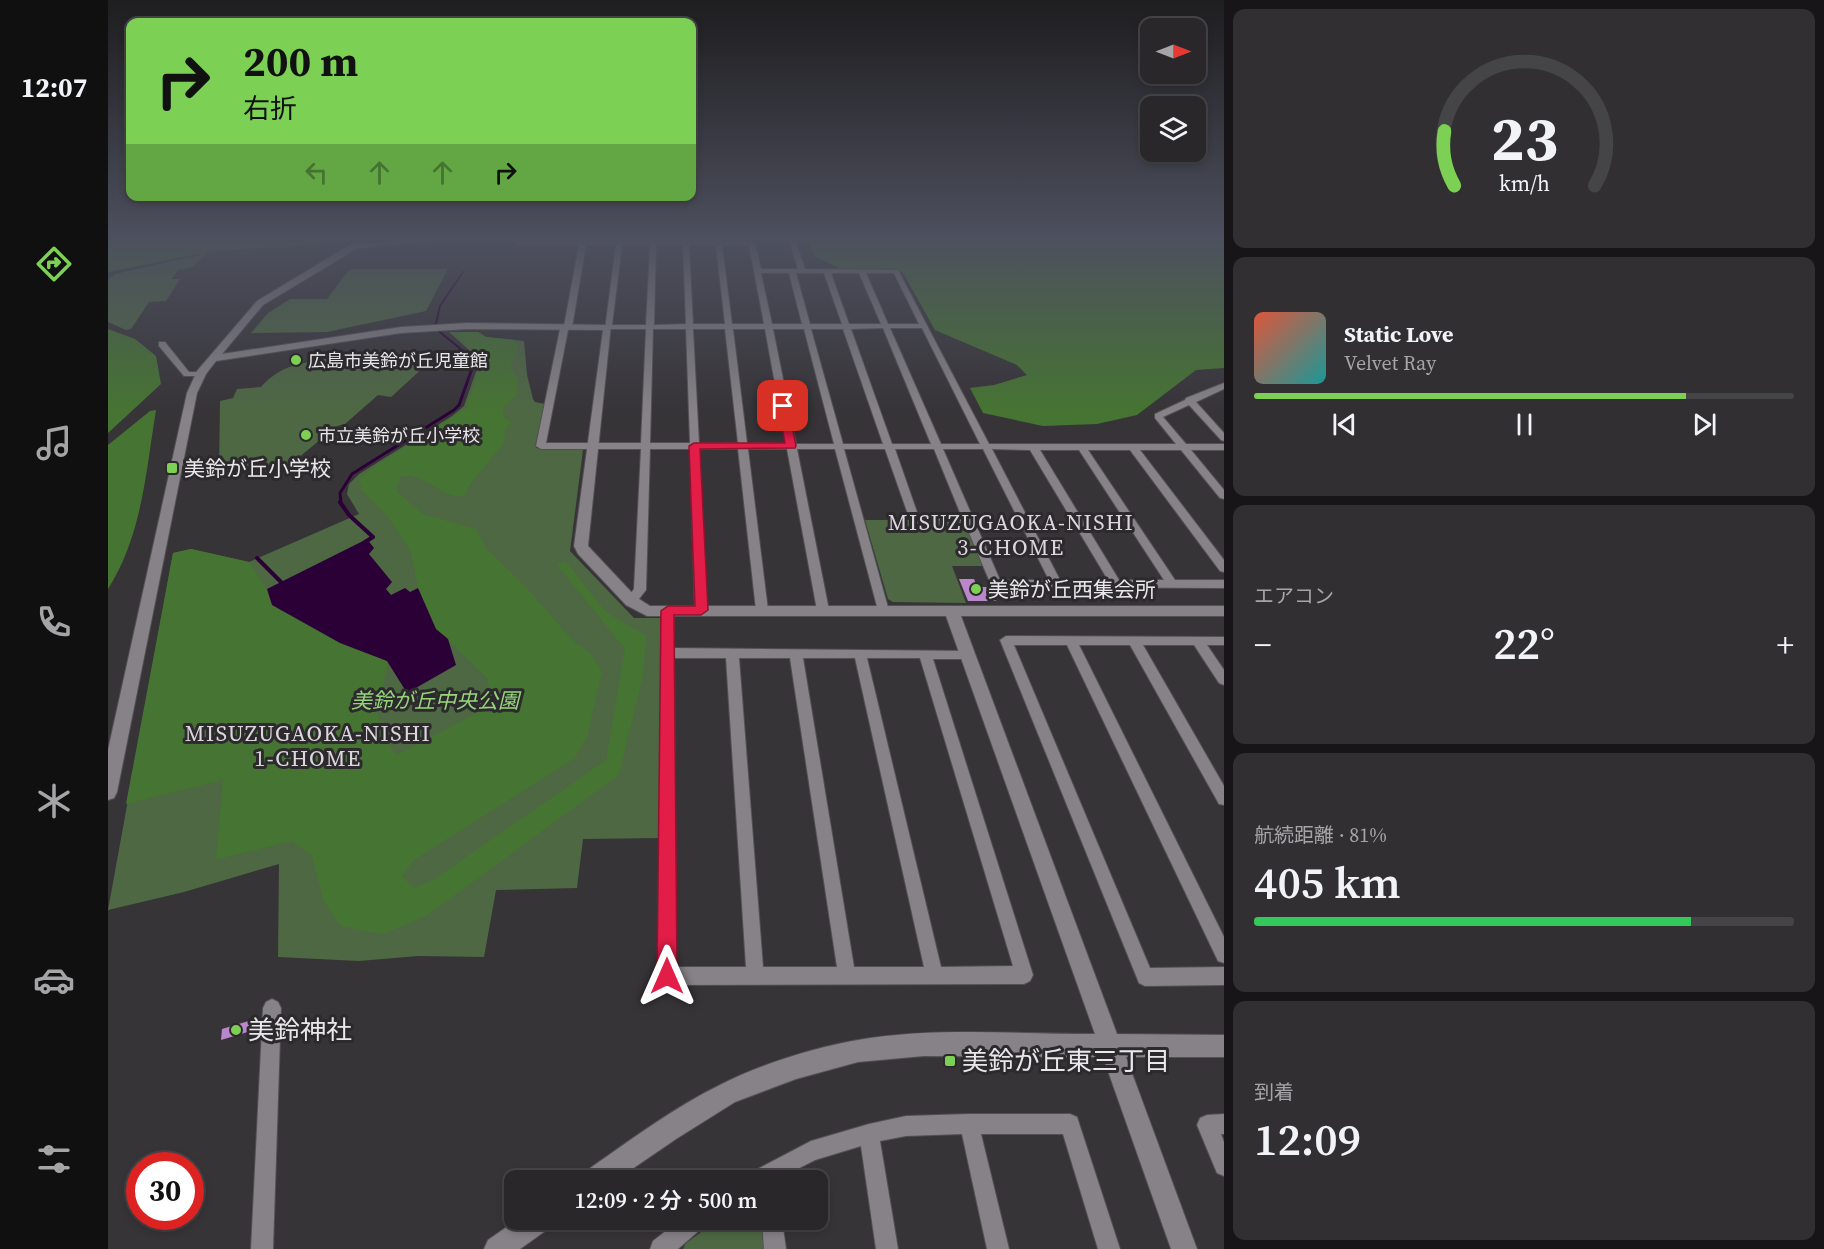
<!DOCTYPE html>
<html lang="ja">
<head>
<meta charset="utf-8">
<style>
  :root { --surface:#29272a; --page:#312f32; --text:#f1f3f6; --muted:#a5a5a8; --line:#454447; --accent:#7cd155 }
  body { margin:0; font-family:"Source Serif 4","Noto Sans JP",serif; background:var(--page); color:var(--text); height:100vh; display:flex; flex-direction:column; font-size:22px; white-space:nowrap }
  * { box-sizing:border-box; margin:0 }
  p { font-size:20px; color:var(--muted) }
  .icon { flex:none; width:33px; height:33px; fill:none; stroke:currentColor; stroke-width:2; stroke-linecap:round; stroke-linejoin:round }
  .map { position:relative; flex:1; overflow:hidden }
  .drawer { display:flex; flex-direction:column; gap:9px; padding:9px; background:#171517; width:600px }
  .drawer>* { flex:none }
  .hud { position:absolute; left:18px; top:18px; width:570px; height:183px; border-radius:12px; box-shadow:0 3px 9px #0003,0 0 0 2px var(--line); background:#7cd155; color:#111; overflow:hidden }
  .needle { width:39px; rotate:90deg }
  .buttons { position:absolute; left:1032px; top:18px; display:grid; gap:12px }
  .buttons a { display:grid; place-items:center; width:66px; height:66px; border-radius:12px; background:var(--surface); box-shadow:0 3px 9px #0003,0 0 0 2px var(--line); font-size:30px }
  .speed { position:absolute; left:18px; top:1152px; display:flex; gap:12px; font-size:30px; font-weight:700; text-align:center }
  .speed>* { display:grid; place-content:center; width:78px; height:78px; border-radius:50%; background:var(--surface); box-shadow:0 3px 9px #0003,0 0 0 2px var(--line); line-height:1 }
  .speed .limit { border:9px solid #d22; background:#fff; color:#111 }
  .pin { position:absolute; display:grid; place-items:center; width:51px; height:51px; color:#fff; margin:-26px; border-radius:12px; box-shadow:0 3px 9px #0006 }
  .me { position:absolute; width:66px; margin:-33px; rotate:0deg; stroke-linejoin:round; filter:drop-shadow(0 0 4px #0008) }
  .turn { display:flex; align-items:center; gap:21px; height:126px; padding:0 18px; font-size:27px }
  .turn .icon { width:78px; height:78px; stroke-width:2.5 }
  .turn b { display:block; font-size:42px; line-height:51px }
  .lanes { display:flex; align-items:center; height:57px; padding:0 18px; background:#0003; justify-content:center; gap:30px; direction:ltr }
  .lanes .off { opacity:.35 }
  .big { font-size:45px; font-weight:600; line-height:1.1 }
  .drawer .tile { flex:1; display:flex; flex-direction:column; justify-content:center; gap:9px; min-width:0; padding:0 21px; border-radius:12px; background:var(--page) }
  .drawer .dial { align-items:center; gap:0 }
  .dial svg { height:156px; overflow:visible; fill:none; stroke:var(--line); stroke-width:7; stroke-linecap:round; text-anchor:middle }
  .dial text { fill:var(--text); stroke:none }
  .song { display:flex; align-items:center; gap:18px }
  .cover { width:72px; height:72px; border-radius:9px; background:linear-gradient(135deg,hsl(10 70% 55%),hsl(180 70% 35%)) }
  .played { height:6px; border-radius:3px; background:linear-gradient(90deg,var(--accent) 80%,var(--line) 80%) }
  .keys { display:flex; justify-content:space-around; direction:ltr }
  .heat { display:flex; justify-content:space-between; align-items:center; font-size:33px; direction:ltr }
  .charge { height:9px; border-radius:4px; background:linear-gradient(90deg,#34c759 81%,var(--line) 0) }
  .trip { position:absolute; left:396px; top:1170px; width:324px; height:60px; border-radius:12px; background:var(--surface); box-shadow:0 3px 9px #0003,0 0 0 2px var(--line); font-weight:600; line-height:60px; text-align:center }
  main { display:flex; flex:1; min-height:0 }
  .dock { display:flex; flex-direction:column; width:108px; justify-content:space-around; align-items:center; background:#101011; color:var(--muted) }
  .dock .icon { width:42px; height:42px }
  .dock .selected { color:var(--accent) }
  .dock b { font-size:27px; color:var(--text) }
  .map>svg:first-child { display:block }
</style>
</head>
<body>
<main>
<nav class="dock">
<b>12:07</b>
<svg class="icon selected" aria-label="directions" viewBox="0 0 24 24"><path d="M12 3l9 9-9 9-9-9zM9 14v-3h6M13 9l2 2-2 2"/></svg>
<svg class="icon" aria-label="music" viewBox="0 0 24 24"><path d="M9 18V5l10-2v13"/><circle cx="6" cy="18" r="3"/><circle cx="16" cy="16" r="3"/></svg>
<svg class="icon" aria-label="phone" viewBox="0 0 24 24"><path d="M5 4h4l2 5-3 2q2 4 5 5l2-3 5 2v4C11 20 4 13 5 4z"/></svg>
<svg class="icon" aria-label="climate" viewBox="0 0 24 24"><path d="M12 3v18M4 7l16 10M4 17L20 7"/></svg>
<svg class="icon" aria-label="car" viewBox="0 0 24 24"><path d="M5 17H2v-5l4-1 3-4h7l3 4 3 1v5h-3M9 17h6M6 11h13"/><circle cx="7" cy="17" r="2"/><circle cx="17" cy="17" r="2"/></svg>
<svg class="icon" aria-label="filters" viewBox="0 0 24 24"><path d="M4 7h16M4 17h16"/><circle cx="9" cy="7" r="2"/><circle cx="15" cy="17" r="2"/></svg>
</nav>
<div class="map">
<svg width="1116" height="1249" viewBox="0 0 1116 1249">
  <rect width="100%" height="100%" fill="#373438"/>
  <g fill="#4e6843">
    <path d="M100,253L84,267L70,270L64,279H72L58,301L41,302L23,329L18,330L0,322V279L7,274Z"/>
    <path d="M245,269H340L318,311L219,332L143,333L160,313L182,299H219L239,272Z"/>
    <path d="M341,332H370L378,337L416,341L419,375L425,399L427,402L437,404L428,448L475,450L462,551L526,618H552V838L475,839L469,888L388,890L376,957L310,956L251,961L170,957L171,864L76,892L0,910L65,553L83,549L141,562L251,514L239,494L241,484L251,474L344,416L356,406L372,360Z"/>
    <path d="M225,357L317,366L283,397L270,395L237,424L229,426L173,472L144,466L111,472L112,401L125,398L129,389L153,387C174,363 196,364 225,357Z"/>
    <path d="M757,520H850L858,525L875,566H844L858,603L785,602L780,599Z"/>
    <path d="M610,1220H656L658,1249H575L578,1243Z"/>
  </g>
  <g fill="#467432">
    <path d="M0,237H230L192,246L111,250L0,272Z"/>
    <path d="M699,237H1116V368L1088,370L1029,415L989,424L935,426L875,413L862,388L886,385L919,375L909,365L827,330L795,273L790,270L733,269L706,256Z"/>
    <path d="M0,329L27,339L48,356L53,384L0,433Z"/>
    <path d="M357,332H370L378,337L407,340L410,350L402,368L409,377V395L396,407L395,417L404,422L397,430L396,443L360,487L357,496C333,499 316,471 293,476L288,491L315,514L368,529L379,549L418,587L467,643C481,648 487,660 494,672L479,736L467,758L306,860L294,876L306,888L325,880L498,760L517,649L448,564L458,562L498,612L538,636L535,675L511,775L318,916L275,934L233,926L216,902L204,856L184,841L106,860L108,857L115,780L18,804L65,553L83,549L141,562L159,589L164,605L232,643L279,661C279,677 273,688 270,703C267,718 279,743 289,755L371,712L382,694L379,678L328,629L310,588L303,552L280,517L254,490L251,479L264,468L357,409L375,358L347,335Z"/>
    <path d="M48,410C38,471 34,536 0,589V445L42,411Z"/>
  </g>
  <path fill="#2b0037" d="M259,539L266,548L261,554L284,582L278,589L283,595L297,588L302,592L310,588L328,629L340,639L348,665L299,693L279,661L232,643L164,605L159,589Z"/>
  <g fill="none" stroke-linecap="round" stroke-linejoin="round">
    <path stroke="#2b0037" stroke-width="2" d="M355,272L332,306L327,328L360,355"/>
    <path stroke="#2b0037" stroke-width="3" d="M233,504L232,493L244,474L346,410L351,405L367,360L358,353"/>
    <g stroke="#2b0037" stroke-width="4">
      <path d="M232,502L241,515L265,537L257,542"/>
      <path d="M149,558L176,585"/>
    </g>
  </g>
  <g fill="#ba88ca">
    <path d="M851,579H866L869,587H879L888,601H860Z"/>
    <path d="M144,1020L143,1031L113,1040L114,1029Z"/>
  </g>
  <g fill="none" stroke-linecap="round" stroke-linejoin="round">
    <defs>
      <g id="street">
        <path d="M323,237H347L245,249L242,247L257,243Z"/>
        <path d="M410,237H416L415,241H472L473,237H479L478,241H508L509,237H515V241H542V237H548V241H575V237H581V241H607V237H613L614,241H641L640,237H646L653,269H690L680,237H686L697,269L790,270L881,444H1068L1047,418V414L1077,400L1078,398L1116,383V389L1088,402L1116,433V441L1113,440L1081,405L1055,417L1078,444H1116V450H1083L1116,490V499L1112,498L1073,450H1032L1116,560V572L1112,571L1022,450H980L1067,580H1116V588L884,587L856,521L802,520L777,449H736L781,611L775,615L771,614L727,449H689L721,610L715,614L709,610L679,449H640L660,610L654,614L648,610L630,449H591L599,611L593,615L587,611L582,449H542L538,590L527,604H519L517,601L526,589L533,449H433L428,446L452,329L456,326L471,245H411L408,243ZM478,245H508L497,329H538L533,443H438L460,330L464,327ZM514,245H542L538,325H504ZM548,245H575L578,324L546,325ZM581,245H608L617,324H585ZM614,245H641L656,324H624ZM653,273H681L694,324H664ZM688,273H716L734,324H702ZM723,273H751L773,324H741ZM758,273H786L811,324H780ZM775,328L823,444H784L743,329ZM782,328H814L872,444H833ZM545,329H578L582,443H542ZM585,329H617L630,443H591ZM625,329H657L678,444L639,443ZM665,329H696L726,444H688ZM703,329H735L775,444H735ZM787,449H826L853,515H810ZM835,449H875L941,580H892ZM884,449L922,450L1000,580H952ZM932,450H971L1056,580H1011Z"/>
        <path d="M51,342H57L81,372H95V376H76L51,346Z"/>
        <path d="M560,607L566,611V648L863,651L865,654L863,657L859,659H825L925,975L922,981L916,984L559,985L553,982L550,976L553,653L554,611ZM566,658H618L638,967H568ZM631,658H682L729,967H655ZM695,658H747L816,967H746ZM759,658H812L905,966L833,967Z"/>
        <path d="M898,636L1116,637V645H1099L1116,670V685L1111,683L1086,645H1035L1116,786V805L1111,804L1022,645H971L1116,937V963L1110,961L959,645H906L1042,968L1116,967V985L1037,986L1031,983L892,640Z"/>
        <path d="M164,999L170,1002L173,1008L165,1249H143L155,1008L158,1002Z"/>
        <path d="M861,1114H962L969,1117L1012,1249H990L955,1134H873L901,1249H879L854,1134L798,1136L772,1141L790,1249H768L753,1146L707,1160L668,1180H639L642,1173L703,1141L761,1124L798,1116Z"/>
        <path d="M1116,1114V1134H1113L1116,1142V1176L1109,1173L1089,1125L1092,1118L1099,1115Z"/>
        <path d="M572,1220H598L595,1227L570,1249H542L545,1241Z"/>
        <path d="M654,1220H674L678,1249H656Z"/>
      </g>
      <g id="secondary">
        <path d="M250,237H259L248,249L155,305L114,354L293,327L359,323L503,325L480,546L528,597L542,606H1116V616H853L1009,1034L1116,1035V1057H1018L1089,1249H1063L995,1057L816,1056L750,1062L688,1079L627,1102L568,1139L508,1180H475L478,1171C521,1141 565,1108 612,1085C650,1065 708,1047 750,1040C824,1027 911,1034 987,1034L838,616H539L518,605L470,554L466,546L495,330L359,329L293,333L108,361L98,374L89,393L9,792L6,798L0,800V750L79,393L89,371L149,301L242,245Z"/>
        <path d="M409,1220H444L440,1229L412,1249H376L380,1240Z"/>
      </g>
    </defs>
    <use href="#street" stroke="#535054" stroke-width="2"/>
    <use href="#secondary" stroke="#535054" stroke-width="2"/>
    <use href="#street" fill="#868287" fill-rule="evenodd"/>
    <use href="#secondary" fill="#868287" fill-rule="evenodd"/>
  </g>
  <linearGradient id="sky" x2="0" y2="1"><stop stop-color="#1e1d1f"/><stop offset="0.58" stop-color="#4d505e"/><stop offset="1" stop-color="#4d505e" stop-opacity="0"/></linearGradient>
  <rect width="1116" height="412" fill="url(#sky)"/>
  <path fill="#e11d48" stroke="#92132f" stroke-width="1.5" d="M675,403L680,406L688,446L687,448L592,449L600,610L593,615H566L569,976L566,983L559,986L552,983L549,976L553,611L560,606H587L581,446L586,443H677L670,406Z"/>
  <g fill="#7cd155" stroke="#2d2a2e" stroke-width="2">
    <circle cx="188" cy="360" r="6"/>
    <circle cx="198" cy="435" r="6"/>
    <rect x="58" y="462" width="12" height="12" rx="3"/>
    <circle cx="868" cy="589" r="6"/>
    <circle cx="128" cy="1030" r="6"/>
    <rect x="836" y="1055" width="12" height="12" rx="3"/>
  </g>
  <g text-anchor="middle" dominant-baseline="central" stroke-width="6" stroke-linejoin="round" paint-order="stroke">
    <g font-size="18" fill="#e9e7ea" stroke="#2d2a2e" text-anchor="start">
      <text x="200" y="360">広島市美鈴が丘児童館</text>
      <text x="210" y="435">市立美鈴が丘小学校</text>
    </g>
    <g font-size="21" fill="#e9e7ea" stroke="#2d2a2e" text-anchor="start">
      <text x="76" y="468">美鈴が丘小学校</text>
      <text x="880" y="589">美鈴が丘西集会所</text>
    </g>
    <g font-size="21" font-style="italic" fill="#95d57a" stroke="#2d2a2e">
      <text x="327" y="700">美鈴が丘中央公園</text>
    </g>
    <g font-size="22" letter-spacing="1.5" fill="#dcd7dd" stroke="#2d2a2e">
      <text x="903" y="522">MISUZUGAOKA-NISHI<tspan x="903" dy="25">3-CHOME</tspan></text>
      <text x="200" y="733">MISUZUGAOKA-NISHI<tspan x="200" dy="25">1-CHOME</tspan></text>
    </g>
    <g font-size="26" fill="#e9e7ea" stroke="#2d2a2e" text-anchor="start">
      <text x="140" y="1030">美鈴神社</text>
      <text x="854" y="1061">美鈴が丘東三丁目</text>
    </g>
  </g>
</svg>
<div class="buttons">
<a><svg class="needle" viewBox="-14 -14 28 28"><path d="M0-13l5 13h-10z" fill="#e53935"/><path d="M0 13l5-13h-10z" fill="#a5a5a8"/></svg></a>
<a><svg class="icon" aria-label="layers" viewBox="0 0 24 24"><path d="M12 4l9 5-9 5-9-5zM3 14l9 5 9-5"/></svg></a>
</div>
<div class="speed"><div class="limit">30</div></div>
<div class="pin" style="left:675px;top:406px;background:#d93025"><svg class="icon" aria-label="arrive" viewBox="0 0 24 24"><path d="M6 21V4h12l-3 4 3 4H6"/></svg></div>
<svg class="me" style="left:559px;top:976px" viewBox="-20 -20 40 40"><path d="M0-17L14 15 0 8-14 15z" fill="#e11d48" stroke="#fff" stroke-width="4"/></svg>
<div class="trip">12:09 · 2 分 · 500 m</div>
<div class="hud">
<div class="turn"><svg class="icon" aria-label="right" viewBox="0 0 24 24"><path d="M7 20v-9h11M14 6l5 5-5 5"/></svg><div><b>200 m</b>右折</div></div>
<div class="lanes"><svg class="icon off" aria-label="left" viewBox="0 0 24 24"><path d="M17 20v-9H6M10 6l-5 5 5 5"/></svg><svg class="icon off" aria-label="ahead" viewBox="0 0 24 24"><path d="M12 20V5M6 11l6-6 6 6"/></svg><svg class="icon off" aria-label="ahead" viewBox="0 0 24 24"><path d="M12 20V5M6 11l6-6 6 6"/></svg><svg class="icon" aria-label="right" viewBox="0 0 24 24"><path d="M7 20v-9h11M14 6l5 5-5 5"/></svg></div>
</div>
</div>
<section class="drawer">
<div class="tile dial"><svg viewBox="0 0 100 80">
<path d="M14 69A42 42 0 1 1 86 69"/>
<path d="M14 69A42 42 0 0 1 9 41" stroke="#7cd155"/>
<text x="50" y="56" font-size="32" font-weight="700">23</text>
<text x="50" y="72" font-size="11">km/h</text>
</svg></div>
<div class="tile">
<div class="song"><i class="cover"></i><div><b>Static Love</b><p>Velvet Ray</p></div></div>
<div class="played"></div>
<div class="keys"><svg class="icon" aria-label="previous" viewBox="0 0 24 24"><path d="M18 5L8 12l10 7zM5 5v14"/></svg><svg class="icon" aria-label="pause" viewBox="0 0 24 24"><path d="M8 5v14M16 5v14"/></svg><svg class="icon" aria-label="next" viewBox="0 0 24 24"><path d="M6 5l10 7-10 7zM19 5v14"/></svg></div>
</div>
<div class="tile"><p>エアコン</p>
<div class="heat"><a>−</a><b class="big">22°</b><a>+</a></div>
</div>
<div class="tile"><p>航続距離 · 81%</p><b class="big">405 km</b><div class="charge"></div></div>
<div class="tile"><p>到着</p><b class="big">12:09</b></div>
</section>
</main>
</body>
</html>
